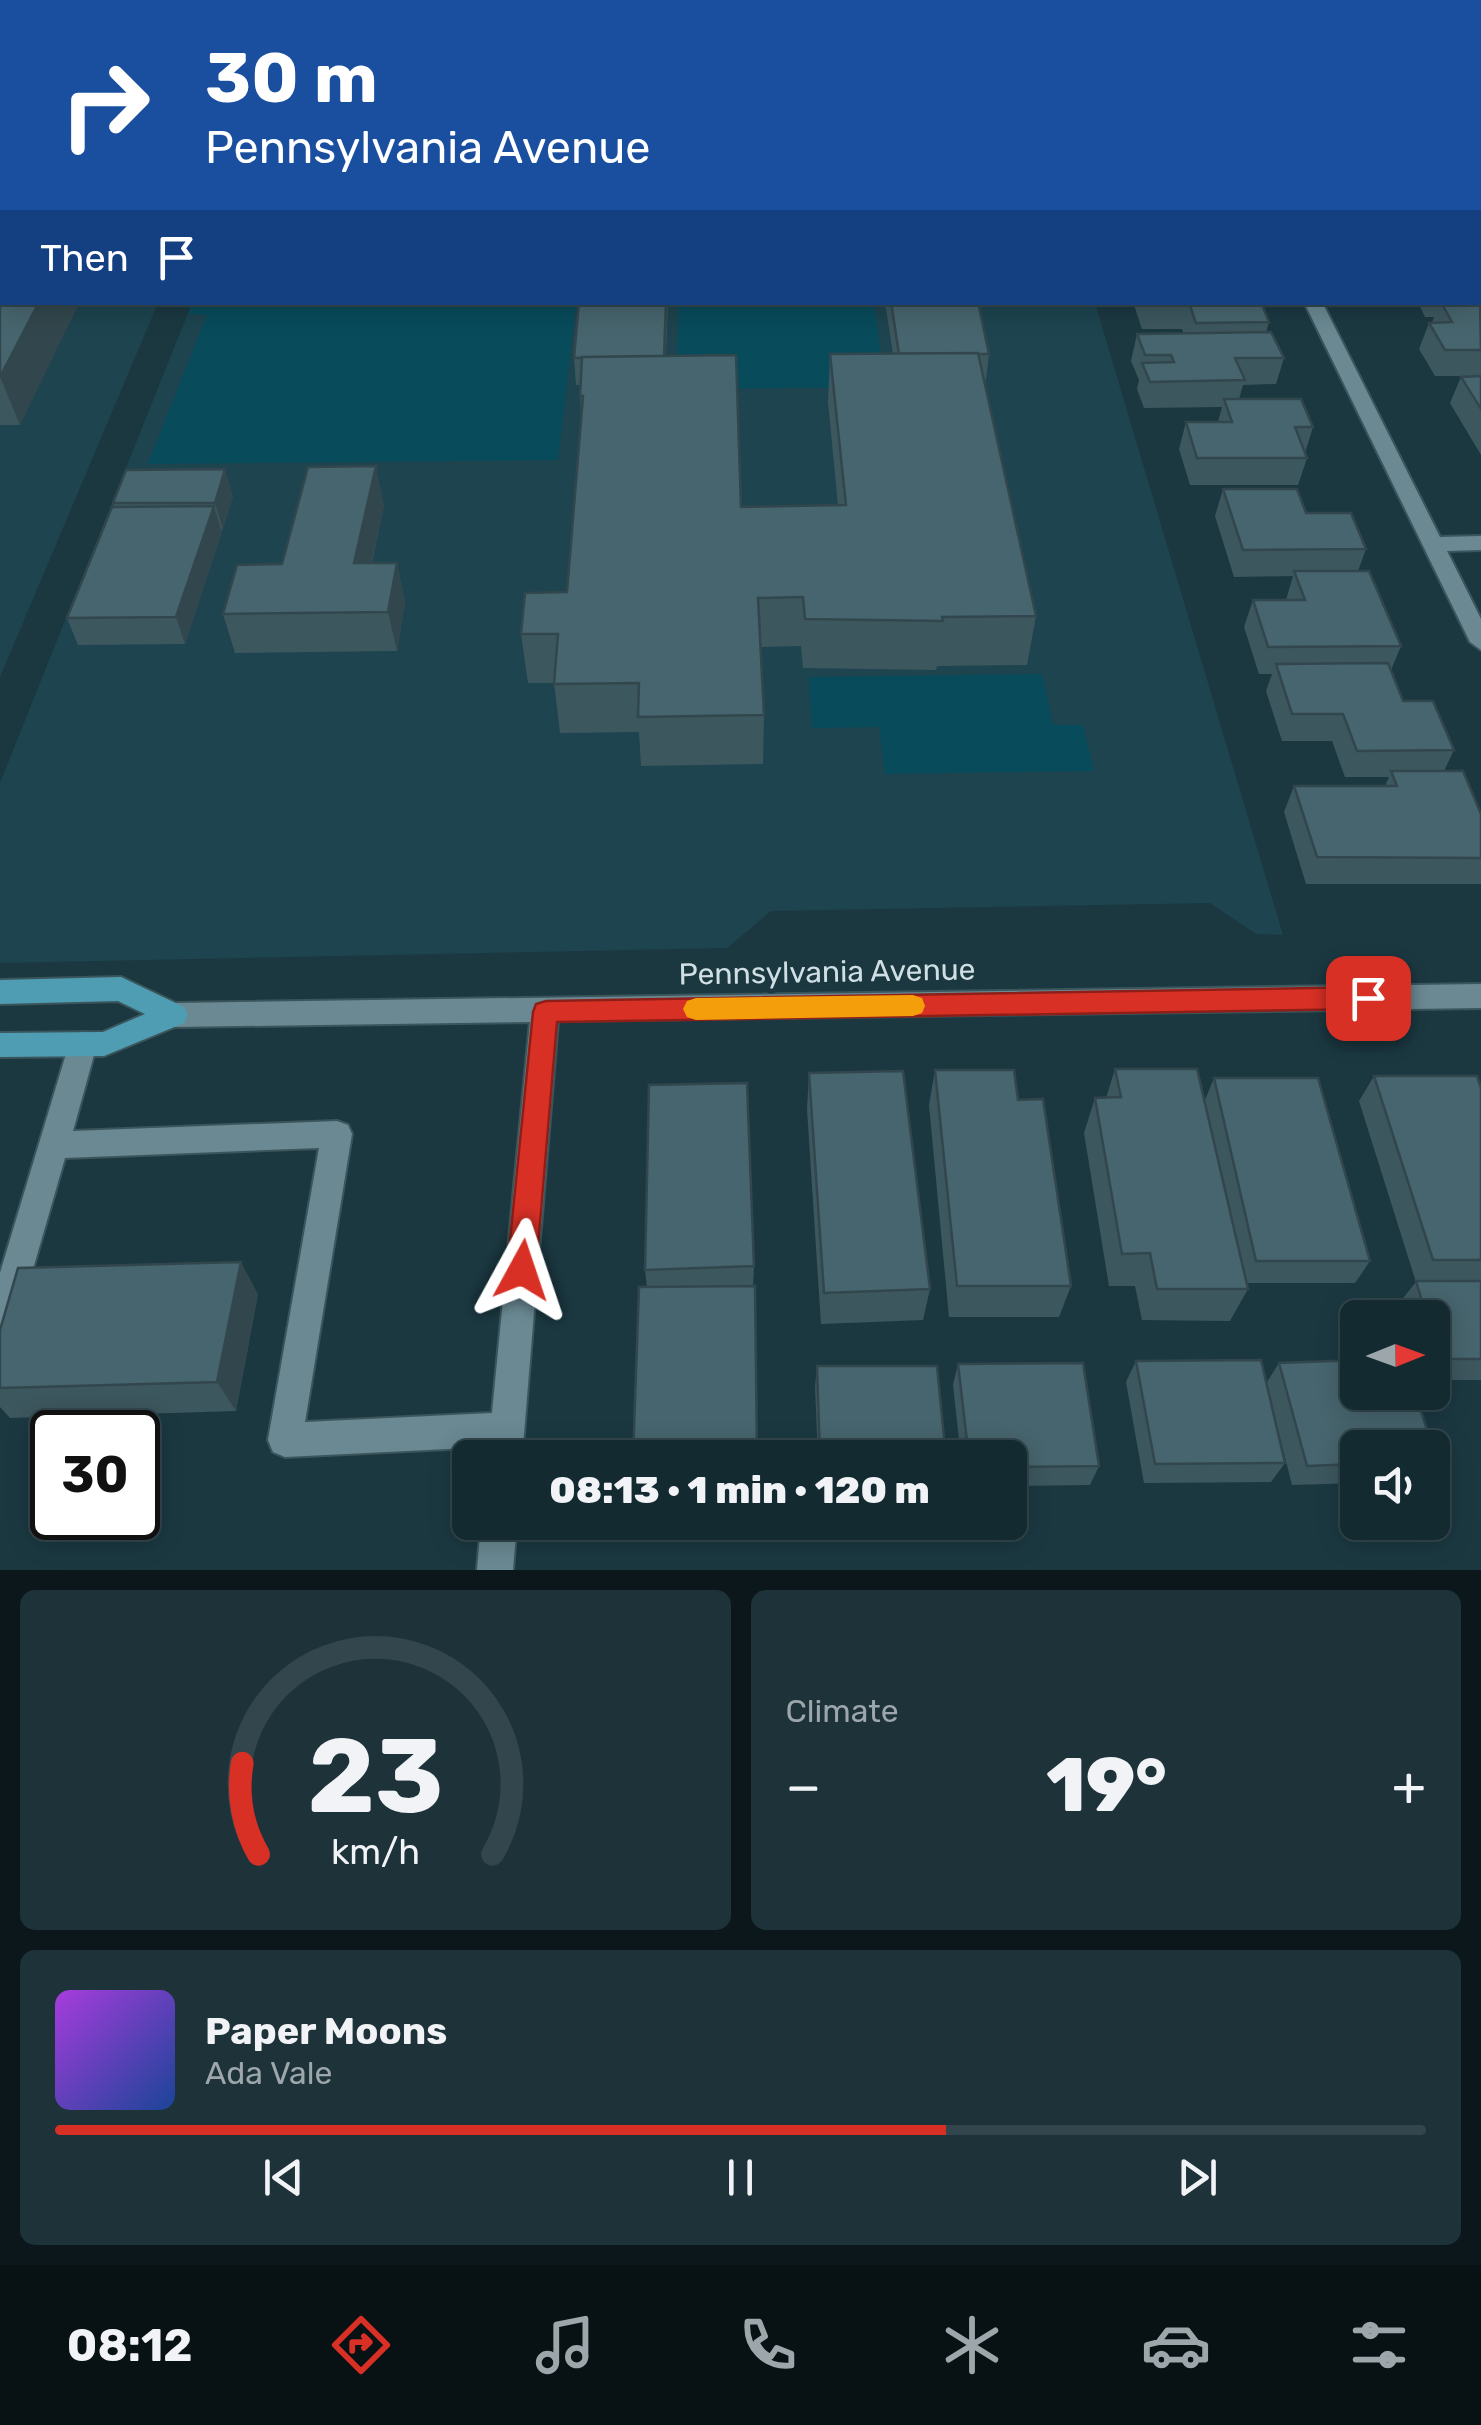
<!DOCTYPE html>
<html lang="en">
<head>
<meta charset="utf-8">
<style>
  :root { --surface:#142a31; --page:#1d3239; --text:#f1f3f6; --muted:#9da7ab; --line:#33464d; --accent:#d93025 }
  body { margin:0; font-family:Rubik,sans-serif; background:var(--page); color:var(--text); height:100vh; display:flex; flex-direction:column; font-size:38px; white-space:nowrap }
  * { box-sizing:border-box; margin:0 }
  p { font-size:32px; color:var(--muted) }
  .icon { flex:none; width:55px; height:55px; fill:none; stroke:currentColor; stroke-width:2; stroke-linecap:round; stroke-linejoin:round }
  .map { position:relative; height:1570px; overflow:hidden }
  .details { display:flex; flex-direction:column; gap:20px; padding:20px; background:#0b171b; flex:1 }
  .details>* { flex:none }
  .top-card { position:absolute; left:0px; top:0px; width:1482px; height:305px; box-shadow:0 5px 25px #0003,0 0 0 2px var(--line); background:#1a4fa0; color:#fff; overflow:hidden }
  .needle { width:65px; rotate:89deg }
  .buttons { position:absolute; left:1340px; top:1300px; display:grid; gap:20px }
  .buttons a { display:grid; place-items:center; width:110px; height:110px; border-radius:15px; background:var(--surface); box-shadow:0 5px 25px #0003,0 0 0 2px var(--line); font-size:50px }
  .speed { position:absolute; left:30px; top:1410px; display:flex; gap:20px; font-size:50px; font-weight:700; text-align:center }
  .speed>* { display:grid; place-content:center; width:130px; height:130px; border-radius:50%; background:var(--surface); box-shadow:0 5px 25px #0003,0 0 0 2px var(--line); line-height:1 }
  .speed .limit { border:5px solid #111; border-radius:15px; background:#fff; color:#111 }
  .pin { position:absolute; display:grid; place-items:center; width:85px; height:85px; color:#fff; margin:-42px; border-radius:20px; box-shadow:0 5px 15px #0006 }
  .me { position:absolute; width:110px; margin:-55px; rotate:5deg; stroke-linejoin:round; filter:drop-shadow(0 0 8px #0008) }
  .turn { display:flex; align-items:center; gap:35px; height:210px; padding:0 40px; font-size:45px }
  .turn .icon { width:130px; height:130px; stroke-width:2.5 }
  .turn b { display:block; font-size:70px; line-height:85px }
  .then { display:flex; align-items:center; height:95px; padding:0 40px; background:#0003; gap:20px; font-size:38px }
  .big { font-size:75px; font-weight:800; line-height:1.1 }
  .details .tile { flex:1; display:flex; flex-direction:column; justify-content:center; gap:15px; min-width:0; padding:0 35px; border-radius:15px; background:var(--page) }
  .details .dial { align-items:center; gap:0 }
  .dial svg { height:260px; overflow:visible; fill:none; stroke:var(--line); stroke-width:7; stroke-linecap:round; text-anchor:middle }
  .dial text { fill:var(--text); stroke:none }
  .song { display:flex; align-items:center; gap:30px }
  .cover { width:120px; height:120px; border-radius:15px; background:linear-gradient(135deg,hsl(280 70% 55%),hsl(220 70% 35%)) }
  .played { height:10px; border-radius:5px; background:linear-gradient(90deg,var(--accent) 65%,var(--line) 65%) }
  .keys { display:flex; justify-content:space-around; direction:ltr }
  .heat { display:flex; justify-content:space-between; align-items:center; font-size:55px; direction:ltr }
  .details .tiles { flex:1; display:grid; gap:20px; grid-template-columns:1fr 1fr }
  .tile:last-child { grid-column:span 2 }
  .trip { position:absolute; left:452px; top:1440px; width:575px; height:100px; border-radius:15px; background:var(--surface); box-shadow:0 5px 25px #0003,0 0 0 2px var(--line); font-weight:800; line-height:100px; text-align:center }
  .menu { display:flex; height:160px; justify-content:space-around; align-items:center; background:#081114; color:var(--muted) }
  .menu .icon { width:70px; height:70px }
  .menu .active { color:var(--accent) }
  .menu b { font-size:45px; color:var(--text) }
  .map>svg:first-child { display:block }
</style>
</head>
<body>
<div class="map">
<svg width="1481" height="1570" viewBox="0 0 1481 1570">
  <rect width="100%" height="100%" fill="#1b3841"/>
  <g fill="#1d444f">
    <path d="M0,78L2,302L158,303L0,677Z"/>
    <path d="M192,303H1095L1283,935L1256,934L1210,903L771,911L727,948L0,963V783Z"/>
  </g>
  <g fill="#084b5b">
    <path d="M192,303H576L558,460L148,464L207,315L188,314Z"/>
    <path d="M679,303H874L885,387L676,389Z"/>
    <path d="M1042,674L1053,725H1083L1094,771L885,774L879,727L812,728L809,677Z"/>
  </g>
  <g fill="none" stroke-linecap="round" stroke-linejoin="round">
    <defs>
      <g id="minor">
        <path d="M199,0H439L198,2Z"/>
        <path d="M1157,0H1171L1172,2H1159Z"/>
        <path d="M1304,302H1322L1440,537L1481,536V550L1447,551L1481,619V650L1470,642Z"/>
        <path d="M1481,984V1008L558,1021L522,1458H488L489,1447L285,1457L273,1452L268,1440L319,1148L65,1158L16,1328L12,1339L0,1344V1273L69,1044L73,1035L83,1032L93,1035L97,1044L73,1131L337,1121L348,1125L352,1134L305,1422L492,1413L530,1022L174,1027L164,1023L160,1015L164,1007L174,1003Z"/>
        <path d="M481,1522H517L513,1570H477Z"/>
      </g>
      <path id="major" d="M121,977L184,1007L188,1015L184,1023L104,1056L0,1057V1033L103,1032L145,1014L118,1001L0,1004V980Z"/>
    </defs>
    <use href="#minor" stroke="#3b555c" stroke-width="4"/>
    <use href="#major" stroke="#3b555c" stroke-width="4"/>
    <use href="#minor" fill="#6a8993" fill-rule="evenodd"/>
    <use href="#major" fill="#4f9db2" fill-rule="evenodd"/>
  </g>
  <g fill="#3d575f">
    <path d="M1233,0H1349L1350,2H1235Z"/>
    <path d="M1454,0H1481V20L1480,2H1454Z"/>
    <path d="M0,72L20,425H0Z"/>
    <path d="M1480,213L1481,376H1435L1419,349L1429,323H1432L1434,317H1425L1418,302H1480Z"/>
    <path d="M579,302H668L666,356L741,507L838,506L828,402L830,354H893L885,302H978L989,354L986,380H984L1036,616L1027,665L937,666L936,670L803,668L801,646L761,647L764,715L763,764L641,766L639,732L560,733L554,683H528L521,634L567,592L581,417L580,385H576L574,358Z"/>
    <path d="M1133,302H1261L1269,322L1266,333L1284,358L1276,384L1243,385L1239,399L1313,427L1305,453L1307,458L1298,485H1190L1179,449L1186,422H1218L1222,407L1144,408L1137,389L1139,380L1131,361L1137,334H1184L1182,329H1142Z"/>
    <path d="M1481,376V455L1450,403L1461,377Z"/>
    <path d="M1223,489L1306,513L1366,549L1358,571L1401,646L1391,670L1403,701L1454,750L1444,771L1481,814V884H1306L1284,812L1294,786H1385L1389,777H1345L1332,741H1282L1266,691L1272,674H1259L1244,627L1253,600H1286L1293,576L1234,577L1215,516Z"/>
    <path d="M233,496L185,644L78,645L67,618L114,507L113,503Z"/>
    <path d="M384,505L372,563H397L405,602L397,651L235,653L223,614L282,564Z"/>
    <path d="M1115,1069L1205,1100L1214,1078L1370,1261L1355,1283H1247L1248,1289L1230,1321L1142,1320L1135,1286H1109L1084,1133L1095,1098H1106Z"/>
    <path d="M935,1070L1018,1100L1071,1286L1059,1317H949L929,1105Z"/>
    <path d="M809,1073L930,1289L923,1320L821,1324L807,1109Z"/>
    <path d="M1374,1076L1481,1088V1380H1432V1318H1403L1399,1303L1416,1282L1359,1101Z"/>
    <path d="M754,1266L753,1286L647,1287L645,1270Z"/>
    <path d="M258,1294L236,1411L10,1418L0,1407V1330Z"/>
    <path d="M1261,1360L1267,1382L1279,1363L1358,1360V1392H1415L1437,1461L1432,1467V1448H1358V1483L1292,1485L1277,1426L1285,1463L1271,1482L1144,1483L1126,1382L1136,1361Z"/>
    <path d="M958,1364L1099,1466L1090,1485L1010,1486V1458H961L953,1385Z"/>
    <path d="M817,1366L946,1458H818L815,1387Z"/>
  </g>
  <g fill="#32474d">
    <path d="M2,191V252L0,245V195Z"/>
    <path d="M39,302H80L20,425L0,377Z"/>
    <path d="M666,302H667L665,384L664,357Z"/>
    <path d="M376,466L384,505L363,602L354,563Z"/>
    <path d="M225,469L233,496L223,530L215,503Z"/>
    <path d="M214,506L222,533L185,644L176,617Z"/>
    <path d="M397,563L405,602L397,651L388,612Z"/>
    <path d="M241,1262L258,1294L236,1411L217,1382Z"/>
  </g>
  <g fill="#47656e" stroke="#32474d" stroke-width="2.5">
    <path d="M82,0L81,2H44L45,1Z"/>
    <path d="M225,0H262V2H224Z"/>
    <path d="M344,0H381V2H343Z"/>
    <path d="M393,0H426L425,2H392Z"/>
    <path d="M476,0H517L544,2H476Z"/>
    <path d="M563,0H598V2H562Z"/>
    <path d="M716,0V2H648V1Z"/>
    <rect x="765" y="0" width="35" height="2"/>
    <path d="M815,0H884L885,2H815Z"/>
    <path d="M895,0H961L962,2H896Z"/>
    <path d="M982,0H1051L1052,2H983Z"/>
    <path d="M1075,0H1126L1127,2H1076Z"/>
    <path d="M1265,0H1349L1350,2H1267Z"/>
    <path d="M0,72L2,73V139L0,143Z"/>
    <path d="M0,150H2L1,160H2V191L0,195Z"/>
    <path d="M0,226H2V302H39L0,377Z"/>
    <rect x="1480" y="248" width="1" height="43"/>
    <path d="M1480,301L1481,350H1445L1429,323L1452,322L1441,302H1480Z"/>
    <path d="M579,302H666L664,356L574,358Z"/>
    <path d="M891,302H978L989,354H899Z"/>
    <path d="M1147,302H1261L1269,322L1196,323L1189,303Z"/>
    <path d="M1271,332L1284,358H1235L1245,380L1150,382L1142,363L1174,362L1171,355H1145L1137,334Z"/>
    <path d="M978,353L1036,616L942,617L943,621L805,619L803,597L758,598L764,715L638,717L639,683L554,684L558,634H521L525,593L567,592L583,396H580L582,357L736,355L741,507L846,505L830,354Z"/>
    <path d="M1481,376V409L1461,377Z"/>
    <path d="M1224,399H1301L1313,427H1295L1307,458H1197L1186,422H1232Z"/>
    <path d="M376,466L354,563H397L388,612L223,614L237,565L282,564L308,467Z"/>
    <path d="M225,469L215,503H113L126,470Z"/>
    <path d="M1223,489H1297L1306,513H1351L1366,549L1243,550Z"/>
    <path d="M214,506L176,617L67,618L112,507Z"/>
    <path d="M1294,571H1369L1401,646L1268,647L1253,600H1305Z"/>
    <path d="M1388,663L1403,701H1433L1454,750L1357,751L1343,714H1292L1276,664Z"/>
    <path d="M1391,771H1463L1481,814V858L1317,857L1294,786H1397Z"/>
    <path d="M1115,1069H1197L1248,1289H1157L1150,1253L1122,1254L1095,1098L1121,1097Z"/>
    <path d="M935,1070H1014L1018,1100L1043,1099L1071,1286H957Z"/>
    <path d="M903,1071L930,1289L824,1293L809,1073Z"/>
    <path d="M1374,1076H1477L1481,1088V1260H1433Z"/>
    <path d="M1214,1078H1318L1370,1261H1256Z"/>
    <path d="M747,1083L754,1266L645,1270L649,1085Z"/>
    <path d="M241,1262L217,1382L0,1388V1330L18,1268Z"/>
    <path d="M1416,1281H1481V1359H1439L1432,1336V1318H1427Z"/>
    <path d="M755,1286L757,1458H633L639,1287Z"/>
    <path d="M1261,1360L1285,1463L1155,1464L1136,1361Z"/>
    <path d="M1358,1360V1392H1415L1437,1461L1432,1462V1448H1358V1464L1307,1466L1279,1363Z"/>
    <path d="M1083,1363L1099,1466L1010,1467V1458H969L958,1364Z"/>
    <path d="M817,1366H937L946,1458H820Z"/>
  </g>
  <path fill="#d93025" stroke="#8d1f18" stroke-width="2.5" d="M1368,987L1377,990L1381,998L1377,1006L1368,1009L557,1022L536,1270L532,1280L522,1284L511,1280L507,1270L533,1012L536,1004L546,1001Z"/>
  <path fill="#f59e0b" d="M913,995L922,998L925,1006L922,1013L913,1016L696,1020L687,1017L683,1009L687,1001L696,998Z"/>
  <g text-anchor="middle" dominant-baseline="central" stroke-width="10" stroke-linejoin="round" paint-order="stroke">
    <g font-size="30" fill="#cfdfe4" stroke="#1b3841">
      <text transform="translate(827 972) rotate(-1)">Pennsylvania Avenue</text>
    </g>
  </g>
</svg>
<div class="buttons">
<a><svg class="needle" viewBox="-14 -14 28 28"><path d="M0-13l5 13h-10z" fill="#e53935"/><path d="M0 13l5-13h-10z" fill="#9da7ab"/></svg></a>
<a><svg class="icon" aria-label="sound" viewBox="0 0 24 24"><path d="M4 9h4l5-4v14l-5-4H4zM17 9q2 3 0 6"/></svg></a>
</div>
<div class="speed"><div class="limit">30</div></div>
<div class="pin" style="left:1368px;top:998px;background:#d93025"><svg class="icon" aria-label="arrive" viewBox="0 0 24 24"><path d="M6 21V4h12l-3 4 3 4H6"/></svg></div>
<svg class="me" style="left:522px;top:1270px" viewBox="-20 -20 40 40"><path d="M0-17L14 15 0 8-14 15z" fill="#d93025" stroke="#fff" stroke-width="4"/></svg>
<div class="trip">08:13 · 1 min · 120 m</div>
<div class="top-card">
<div class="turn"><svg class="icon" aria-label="right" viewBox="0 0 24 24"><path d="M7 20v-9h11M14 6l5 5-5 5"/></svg><div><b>30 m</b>Pennsylvania Avenue</div></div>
<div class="then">Then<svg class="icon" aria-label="arrive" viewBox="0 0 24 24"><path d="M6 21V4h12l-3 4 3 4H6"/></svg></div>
</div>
</div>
<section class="details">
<div class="tiles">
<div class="tile dial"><svg viewBox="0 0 100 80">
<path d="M14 69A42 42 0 1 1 86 69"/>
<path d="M14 69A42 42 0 0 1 9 41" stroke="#d93025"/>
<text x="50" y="56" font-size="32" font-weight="700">23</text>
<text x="50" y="72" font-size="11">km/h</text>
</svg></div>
<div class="tile"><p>Climate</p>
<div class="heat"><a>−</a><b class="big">19°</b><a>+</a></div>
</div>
<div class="tile">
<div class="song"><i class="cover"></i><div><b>Paper Moons</b><p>Ada Vale</p></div></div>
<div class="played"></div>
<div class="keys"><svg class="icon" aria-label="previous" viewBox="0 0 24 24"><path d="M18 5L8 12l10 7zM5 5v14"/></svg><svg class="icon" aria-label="pause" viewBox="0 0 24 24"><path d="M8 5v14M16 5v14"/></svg><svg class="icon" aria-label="next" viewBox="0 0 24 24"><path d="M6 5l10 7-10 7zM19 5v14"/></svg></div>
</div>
</div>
</section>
<nav class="menu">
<b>08:12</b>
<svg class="icon active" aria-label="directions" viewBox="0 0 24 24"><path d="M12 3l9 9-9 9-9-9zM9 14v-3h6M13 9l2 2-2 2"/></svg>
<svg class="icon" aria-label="music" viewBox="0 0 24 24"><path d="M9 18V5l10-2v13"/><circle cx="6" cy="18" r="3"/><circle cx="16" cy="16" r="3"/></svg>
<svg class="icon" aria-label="phone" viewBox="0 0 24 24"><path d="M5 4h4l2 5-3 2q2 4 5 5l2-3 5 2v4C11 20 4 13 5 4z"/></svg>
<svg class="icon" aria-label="climate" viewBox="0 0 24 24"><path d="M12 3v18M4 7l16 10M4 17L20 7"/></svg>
<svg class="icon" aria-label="car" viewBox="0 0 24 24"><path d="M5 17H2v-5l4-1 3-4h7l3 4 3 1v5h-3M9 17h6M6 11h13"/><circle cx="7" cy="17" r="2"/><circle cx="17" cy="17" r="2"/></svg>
<svg class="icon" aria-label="filters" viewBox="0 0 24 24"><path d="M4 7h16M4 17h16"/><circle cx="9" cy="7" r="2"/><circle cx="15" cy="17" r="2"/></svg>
</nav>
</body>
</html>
